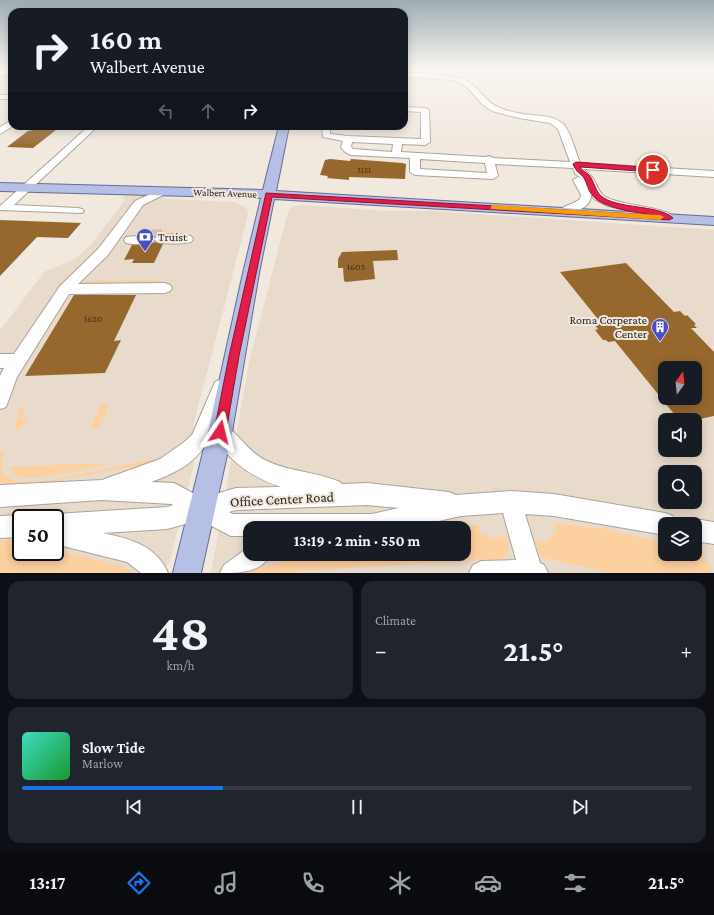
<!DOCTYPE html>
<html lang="en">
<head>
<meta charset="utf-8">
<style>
  :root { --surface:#171b24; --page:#20242c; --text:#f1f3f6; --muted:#9ea1a6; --line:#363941; --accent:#1a73e8 }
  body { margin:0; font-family:"Crimson Pro",serif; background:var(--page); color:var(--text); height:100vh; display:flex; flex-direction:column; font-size:15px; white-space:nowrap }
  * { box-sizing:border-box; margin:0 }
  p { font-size:13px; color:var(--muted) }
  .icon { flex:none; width:22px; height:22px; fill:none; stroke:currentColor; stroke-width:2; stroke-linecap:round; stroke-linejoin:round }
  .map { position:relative; height:573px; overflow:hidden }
  .panel { display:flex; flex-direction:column; gap:8px; padding:8px; background:#0d0f14; flex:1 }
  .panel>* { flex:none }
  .guide { position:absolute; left:8px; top:8px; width:400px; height:122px; border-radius:12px; box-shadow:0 2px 10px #0003; background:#171b24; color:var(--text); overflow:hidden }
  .needle { width:26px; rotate:15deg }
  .buttons { position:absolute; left:658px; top:361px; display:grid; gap:8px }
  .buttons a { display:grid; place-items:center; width:44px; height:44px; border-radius:8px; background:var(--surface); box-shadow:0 2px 10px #0003; font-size:20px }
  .speed { position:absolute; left:12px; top:509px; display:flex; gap:8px; font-size:20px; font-weight:700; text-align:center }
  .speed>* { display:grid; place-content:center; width:52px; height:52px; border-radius:50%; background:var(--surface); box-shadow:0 2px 10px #0003; line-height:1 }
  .speed .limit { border:2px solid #111; border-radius:6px; background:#fff; color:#111 }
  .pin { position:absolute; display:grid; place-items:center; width:34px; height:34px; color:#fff; margin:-17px; border:2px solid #fff; border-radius:50%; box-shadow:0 1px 4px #0007 }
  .me { position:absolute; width:44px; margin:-22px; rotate:10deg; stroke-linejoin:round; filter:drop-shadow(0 0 3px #0008) }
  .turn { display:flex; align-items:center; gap:14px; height:84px; padding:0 16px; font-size:18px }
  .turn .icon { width:52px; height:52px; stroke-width:2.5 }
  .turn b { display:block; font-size:28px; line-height:34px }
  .lanes { display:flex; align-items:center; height:38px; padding:0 16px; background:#0003; justify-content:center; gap:20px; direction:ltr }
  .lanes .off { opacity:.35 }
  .big { font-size:30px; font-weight:700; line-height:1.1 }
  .panel .card { flex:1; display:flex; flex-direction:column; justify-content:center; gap:6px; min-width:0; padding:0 14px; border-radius:12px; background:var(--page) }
  .panel .dial { align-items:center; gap:0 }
  .dial b { font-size:52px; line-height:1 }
  .song { display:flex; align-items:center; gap:12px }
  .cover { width:48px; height:48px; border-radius:6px; background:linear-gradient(135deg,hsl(170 70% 55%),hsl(130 70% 35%)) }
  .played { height:4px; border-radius:2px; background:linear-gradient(90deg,var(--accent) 30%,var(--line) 30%) }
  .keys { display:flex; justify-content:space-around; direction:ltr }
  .heat { display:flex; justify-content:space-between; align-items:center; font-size:22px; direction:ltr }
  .panel .tiles { flex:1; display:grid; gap:8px; grid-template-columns:1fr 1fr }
  .card:last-child { grid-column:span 2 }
  .trip { position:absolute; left:243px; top:521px; width:228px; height:40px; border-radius:12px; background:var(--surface); box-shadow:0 2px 10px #0003; font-weight:700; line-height:40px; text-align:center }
  .tabs { display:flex; height:64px; justify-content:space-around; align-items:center; background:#090b0e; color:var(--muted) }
  .tabs .icon { width:28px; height:28px }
  .tabs .on { color:var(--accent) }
  .tabs b { font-size:18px; color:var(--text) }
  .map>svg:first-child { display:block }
</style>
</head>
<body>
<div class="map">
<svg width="714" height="573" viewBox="0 0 714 573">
  <rect width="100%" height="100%" fill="#f1e8de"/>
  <g fill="#e9dbcb" fill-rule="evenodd">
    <path d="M127,193L154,194L167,199L234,202L245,207L248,211V215L193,426L194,464L170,560L164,573H0V328H2L44,272L75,259L90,246L125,200L122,198ZM21,518H55V552H21Z"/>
    <path d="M303,205L387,211H433L714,230V573H211L249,363L287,215L289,210L293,206ZM665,368H695V398H665ZM665,420H695V450H665ZM665,472H695V502H665ZM665,524H695V554H665ZM250,528H464V554H250Z"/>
  </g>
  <g fill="#fcd09f">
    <path d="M145,229H150L183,232L140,234Z"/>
    <path d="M157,280L160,281L159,283L83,284L86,281Z"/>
    <path d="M104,403H107L108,406C105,414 101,432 90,428L101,405Z"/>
    <path d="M27,406L21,419L29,418L21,428L15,431L20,407Z"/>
    <path d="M4,451L2,466L3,472L6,476L14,481L23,482L47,481L160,458L163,459L153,463L45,483L5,485L0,482V454Z"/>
    <path d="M106,463L105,465C86,469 34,482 17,476C13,474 11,472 9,467Z"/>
    <path d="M554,523L600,528L665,543V554H695V549C705,551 709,564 712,573H609L544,558L540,555L535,540C546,544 550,541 556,532Z"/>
    <path d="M479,525L480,533C489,539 497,538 507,536C510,546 509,552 503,559L299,571L294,573H252V570L307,554H464V528H460Z"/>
    <path d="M14,540L21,542V552H55V550L122,566L133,572L132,573H0V541Z"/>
  </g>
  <g fill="#96682e" fill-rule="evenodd">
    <path d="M33,130H56L33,148L7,147L28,131Z"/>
    <path d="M330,159L350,161L351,159L402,163L406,164L405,179L349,177V180L327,178L328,176L320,175L325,160Z"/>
    <path d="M0,220L81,223L68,238L37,237L0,276Z"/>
    <path d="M155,242L163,244L154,263H132L134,259L124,260L132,245H147Z"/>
    <path d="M397,250L398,260L373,261L375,279L346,282L344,281L343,268H338V259L342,252Z"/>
    <path d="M626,263L674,312L680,311L685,316L687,315L696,324L694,325L697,328H691L714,352V416L695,420H679L615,341L608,342L606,340H603L595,330L598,329L594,324L601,323L560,272ZM665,368H695V398H665Z"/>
    <path d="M74,295H136L114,341L121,340L105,373L25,376Z"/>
  </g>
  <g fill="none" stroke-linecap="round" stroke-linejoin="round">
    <path stroke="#c8c0b8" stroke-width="12" stroke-dasharray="12 6" stroke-linecap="butt" d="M151,236L162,235"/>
    <defs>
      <g id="minor">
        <path d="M8,68H12V72L0,77V72Z"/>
        <path d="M404,73C423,73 444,73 462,79C478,84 483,101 498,107C504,110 512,112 518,113C533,117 554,113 565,126C571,134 576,153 580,163L714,171V177L583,169C585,171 588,172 590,175C596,180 597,191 604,196C619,206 666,206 675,218L673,220L669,221L652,216L608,206L594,199L591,195C592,207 571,216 560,213L558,211C563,206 574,204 580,199L581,195L573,180L578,177L583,179L575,174L573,168L495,164L498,176L493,179L415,175L410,172V158L351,155L345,152L341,147L343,141L323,137L322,126H330V134L348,136L421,139V112L404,111V107L425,108L429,110L430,142L425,145L402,144L401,152L485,157L489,156L493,158L570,162L558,129L550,123L519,118L492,111L482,104L467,87L457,81L432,78L404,77ZM352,142L393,144L392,152L353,149L351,147ZM420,159L485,163L487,173L420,169Z"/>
        <rect x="0" y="95" width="12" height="4"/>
        <path d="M12,120L13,126L0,134V127Z"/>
        <path d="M89,126H98L14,205L78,208L82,209L84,211L82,213L0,210V206Z"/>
        <path d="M163,188L167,189L168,191L167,193L143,205L108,255L78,284L165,283L170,285L172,288L170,291L165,293L69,294L17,377L6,407L0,409V376L4,368H0V354H14L60,286L98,249L135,201Z"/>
        <path d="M149,235L153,236L155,239L157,236C167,234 181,234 191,236L193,239L191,242C181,244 167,244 157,242L155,239L153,242C145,244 134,245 126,243L124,240L126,237Z"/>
        <path d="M221,379L227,382L230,387L215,425L220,423C236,429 246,450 263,459C287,472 315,471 340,482L342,484L367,483L449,492L456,495L511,491L554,494L665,513L673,516L676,524H665V535L554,516L525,514L540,563L544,565L548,573H469L473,565L481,561L516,560L503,513L461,516L407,528H250V536H231L200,520L167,529L103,533C130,539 156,545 168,573H141L127,562L55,544V518L47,517L55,514L167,507L173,505L172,504L101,500L0,507V485L102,480L160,459L183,443L192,435L215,382ZM211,434C214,440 218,444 223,449C239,468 257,479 281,487L236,488L202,498L174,483L151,482C177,473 201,460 211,434ZM367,505L399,508L372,514H233L229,512L236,510Z"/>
        <path d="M21,515L28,518H21V537L0,538V516Z"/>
        <path d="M695,519L714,522V544L695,541V524H686L687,522Z"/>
        <path d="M250,546V554H271C261,573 240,573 220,573L224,565Z"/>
      </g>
      <path id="major" d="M279,126H289L276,191L714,217V225L274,199L259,273L232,432L201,573H173L208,432L243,273L261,198L0,191V183L263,190Z"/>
    </defs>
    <use href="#minor" stroke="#aba39a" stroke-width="2"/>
    <use href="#major" stroke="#646c94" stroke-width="2"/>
    <use href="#minor" fill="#fff" fill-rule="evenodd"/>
    <use href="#major" fill="#b6bfe5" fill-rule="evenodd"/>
  </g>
  <linearGradient id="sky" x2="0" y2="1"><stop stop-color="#9facb4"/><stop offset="0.46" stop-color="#f9f5f0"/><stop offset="1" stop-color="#f9f5f0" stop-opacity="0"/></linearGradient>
  <rect width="714" height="148" fill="url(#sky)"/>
  <path fill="#e11d48" stroke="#92132f" d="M576,162L655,168L656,170L653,172L580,167C582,171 586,172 589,175C595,182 595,193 604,198C622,209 659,205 673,218L669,220L272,197L239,356L226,432L224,437L220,438L216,437L214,432L229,356L266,193L653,215C636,212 603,209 592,195C588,190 587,183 584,178C580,172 577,174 573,164Z"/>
  <path fill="#f59e0b" d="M493,205L660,215L664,217L660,220L491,209V206Z"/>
  <defs>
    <symbol id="bank-pin" viewBox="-11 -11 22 30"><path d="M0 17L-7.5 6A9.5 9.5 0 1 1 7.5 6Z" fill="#454ec3" stroke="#f1e8de"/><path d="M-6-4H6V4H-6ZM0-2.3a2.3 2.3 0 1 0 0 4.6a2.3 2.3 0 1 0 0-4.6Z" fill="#fff"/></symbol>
    <symbol id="building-pin" viewBox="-11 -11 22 30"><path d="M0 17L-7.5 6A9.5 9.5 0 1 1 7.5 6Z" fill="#454ec3" stroke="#f1e8de"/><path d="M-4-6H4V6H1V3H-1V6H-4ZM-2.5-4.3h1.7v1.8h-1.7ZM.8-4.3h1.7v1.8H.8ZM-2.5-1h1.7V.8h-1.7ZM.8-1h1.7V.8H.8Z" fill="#fff"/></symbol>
  </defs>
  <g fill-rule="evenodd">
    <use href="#bank-pin" x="135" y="227" width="20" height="27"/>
    <use href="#building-pin" x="650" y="317" width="20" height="27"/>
  </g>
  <g text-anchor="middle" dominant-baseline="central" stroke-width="4" stroke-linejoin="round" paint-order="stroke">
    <g font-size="9" fill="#403322">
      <text x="364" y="170">3151</text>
    </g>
    <g font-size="10" fill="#24211e" stroke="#f1e8de">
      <text transform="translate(225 193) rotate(2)">Walbert Avenue</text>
    </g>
    <g font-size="10" fill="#403322">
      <text x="356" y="266">1603</text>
      <text x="93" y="318">1620</text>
    </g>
    <g font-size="12" fill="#24211e" stroke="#f1e8de" text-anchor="start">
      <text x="158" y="237">Truist</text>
      <text x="647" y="320" text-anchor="end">Roma Corperate<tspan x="647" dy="14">Center</tspan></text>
    </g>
    <g font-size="14" fill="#24211e" stroke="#f1e8de">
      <text transform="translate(282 499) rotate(-3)">Office Center Road</text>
    </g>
  </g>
</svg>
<div class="buttons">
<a><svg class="needle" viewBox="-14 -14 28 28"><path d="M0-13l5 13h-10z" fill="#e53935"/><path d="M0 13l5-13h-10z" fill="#9ea1a6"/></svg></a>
<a><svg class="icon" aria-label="sound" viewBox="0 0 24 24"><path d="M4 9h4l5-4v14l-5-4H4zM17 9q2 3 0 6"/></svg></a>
<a><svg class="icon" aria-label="search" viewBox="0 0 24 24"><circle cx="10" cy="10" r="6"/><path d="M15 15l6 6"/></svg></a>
<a><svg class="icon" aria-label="layers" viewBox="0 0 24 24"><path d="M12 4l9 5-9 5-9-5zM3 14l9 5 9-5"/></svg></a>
</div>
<div class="speed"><div class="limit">50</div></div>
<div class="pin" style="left:653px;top:170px;background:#d93025"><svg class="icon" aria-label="arrive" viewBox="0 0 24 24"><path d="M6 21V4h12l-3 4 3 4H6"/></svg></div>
<svg class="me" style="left:220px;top:432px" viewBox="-20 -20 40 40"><path d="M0-17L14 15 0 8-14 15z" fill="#e11d48" stroke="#fff" stroke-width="4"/></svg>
<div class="trip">13:19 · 2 min · 550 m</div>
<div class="guide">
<div class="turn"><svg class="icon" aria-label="right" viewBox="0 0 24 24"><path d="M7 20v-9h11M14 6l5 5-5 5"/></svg><div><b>160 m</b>Walbert Avenue</div></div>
<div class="lanes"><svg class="icon off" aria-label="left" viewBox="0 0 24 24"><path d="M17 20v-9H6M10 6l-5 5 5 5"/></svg><svg class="icon off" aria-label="ahead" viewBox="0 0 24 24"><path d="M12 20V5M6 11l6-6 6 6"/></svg><svg class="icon" aria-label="right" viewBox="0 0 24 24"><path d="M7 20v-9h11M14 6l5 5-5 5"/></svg></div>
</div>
</div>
<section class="panel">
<div class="tiles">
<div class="card dial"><b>48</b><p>km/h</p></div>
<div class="card"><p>Climate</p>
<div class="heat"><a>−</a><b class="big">21.5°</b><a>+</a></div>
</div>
<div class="card">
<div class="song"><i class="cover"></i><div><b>Slow Tide</b><p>Marlow</p></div></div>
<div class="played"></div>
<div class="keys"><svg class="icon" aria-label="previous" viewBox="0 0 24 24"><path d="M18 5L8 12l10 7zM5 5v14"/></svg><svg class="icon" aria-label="pause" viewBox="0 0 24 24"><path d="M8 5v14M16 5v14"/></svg><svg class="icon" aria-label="next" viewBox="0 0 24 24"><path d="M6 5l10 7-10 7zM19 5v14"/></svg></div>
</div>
</div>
</section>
<nav class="tabs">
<b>13:17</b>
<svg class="icon on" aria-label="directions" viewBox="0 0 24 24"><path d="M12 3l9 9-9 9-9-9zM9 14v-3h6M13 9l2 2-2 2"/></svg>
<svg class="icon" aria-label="music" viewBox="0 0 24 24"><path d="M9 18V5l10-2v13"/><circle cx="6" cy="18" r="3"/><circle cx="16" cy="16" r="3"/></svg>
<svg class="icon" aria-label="phone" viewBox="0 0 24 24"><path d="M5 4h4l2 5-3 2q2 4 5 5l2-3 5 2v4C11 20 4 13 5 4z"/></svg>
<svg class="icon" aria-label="climate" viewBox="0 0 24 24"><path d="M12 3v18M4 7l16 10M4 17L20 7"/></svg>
<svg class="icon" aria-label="car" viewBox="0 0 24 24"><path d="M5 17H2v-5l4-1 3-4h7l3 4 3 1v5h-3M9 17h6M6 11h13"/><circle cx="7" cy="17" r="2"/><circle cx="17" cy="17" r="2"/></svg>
<svg class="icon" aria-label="filters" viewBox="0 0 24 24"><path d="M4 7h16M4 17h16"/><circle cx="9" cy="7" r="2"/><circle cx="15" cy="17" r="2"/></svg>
<b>21.5°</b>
</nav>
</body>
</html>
